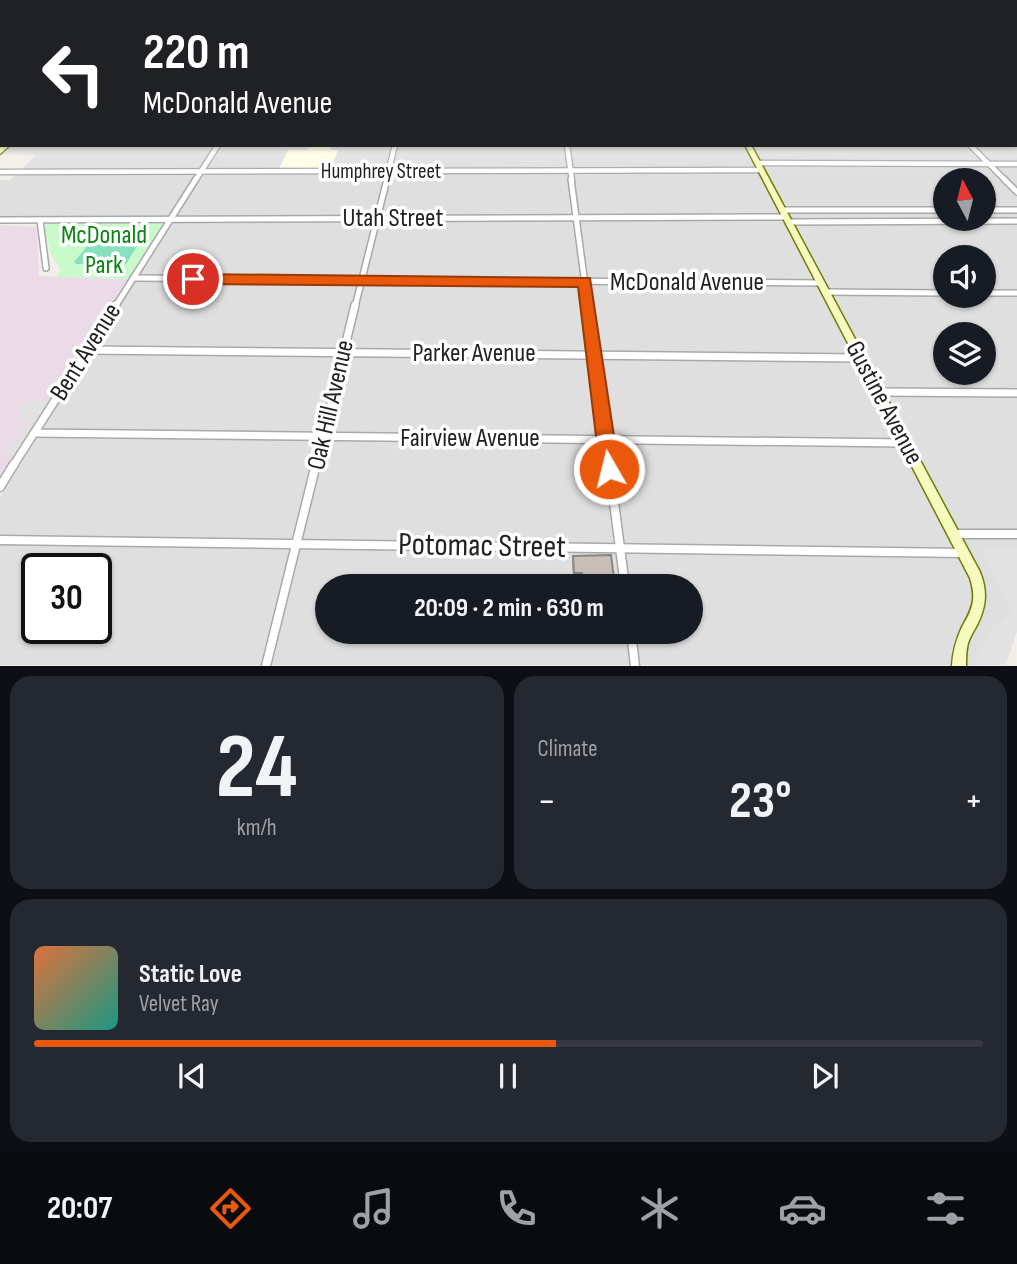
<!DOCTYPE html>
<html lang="en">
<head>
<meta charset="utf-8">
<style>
  :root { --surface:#171b24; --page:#242831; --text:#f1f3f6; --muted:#9ea1a6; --line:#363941; --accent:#ea580c }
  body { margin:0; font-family:"Sofia Sans Condensed",sans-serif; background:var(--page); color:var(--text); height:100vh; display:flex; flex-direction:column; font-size:26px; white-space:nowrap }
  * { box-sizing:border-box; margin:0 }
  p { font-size:23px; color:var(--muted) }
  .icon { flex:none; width:38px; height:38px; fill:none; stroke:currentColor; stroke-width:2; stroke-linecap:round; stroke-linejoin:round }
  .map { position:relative; height:666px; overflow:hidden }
  .details { display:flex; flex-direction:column; gap:10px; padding:10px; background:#0d0f14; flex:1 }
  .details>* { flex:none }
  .top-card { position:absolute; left:0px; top:0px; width:1018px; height:147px; box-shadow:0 2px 5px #0004; background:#202124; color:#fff; overflow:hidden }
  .needle { width:46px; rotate:353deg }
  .buttons { position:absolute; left:933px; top:168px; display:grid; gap:14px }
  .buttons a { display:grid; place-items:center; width:63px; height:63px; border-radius:50%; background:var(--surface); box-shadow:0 2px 5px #0004; font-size:35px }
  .speed { position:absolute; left:21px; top:553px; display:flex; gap:14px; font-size:35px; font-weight:700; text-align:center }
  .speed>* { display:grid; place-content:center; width:91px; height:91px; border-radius:50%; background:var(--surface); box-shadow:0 2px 5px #0004; line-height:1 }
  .speed .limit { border:4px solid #111; border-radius:10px; background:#fff; color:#111 }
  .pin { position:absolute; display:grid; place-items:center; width:60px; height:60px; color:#fff; margin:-30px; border:4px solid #fff; border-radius:50%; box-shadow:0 2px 7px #0007 }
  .me { position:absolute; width:77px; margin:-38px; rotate:352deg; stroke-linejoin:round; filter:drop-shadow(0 0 5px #0008) }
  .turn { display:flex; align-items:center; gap:24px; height:147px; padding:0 28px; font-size:32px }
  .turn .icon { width:91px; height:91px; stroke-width:2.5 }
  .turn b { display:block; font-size:49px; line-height:60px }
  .big { font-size:52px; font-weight:700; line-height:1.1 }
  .details .card { flex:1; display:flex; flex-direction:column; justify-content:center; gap:10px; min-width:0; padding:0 24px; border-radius:21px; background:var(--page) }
  .details .dial { align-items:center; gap:0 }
  .dial b { font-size:91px; line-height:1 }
  .song { display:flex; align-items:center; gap:21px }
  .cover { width:84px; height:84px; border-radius:10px; background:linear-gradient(135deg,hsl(20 70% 55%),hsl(170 70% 35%)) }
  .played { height:7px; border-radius:4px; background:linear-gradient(90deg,var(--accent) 55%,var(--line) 55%) }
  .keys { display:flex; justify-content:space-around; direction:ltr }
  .heat { display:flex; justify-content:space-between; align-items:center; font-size:38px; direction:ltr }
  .details .tiles { flex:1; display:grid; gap:10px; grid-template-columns:1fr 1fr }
  .card:last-child { grid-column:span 2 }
  .trip { position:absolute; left:315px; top:574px; width:388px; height:70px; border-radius:35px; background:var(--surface); box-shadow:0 2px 5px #0004; font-weight:700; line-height:70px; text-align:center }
  .tabs { display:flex; height:112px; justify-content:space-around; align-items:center; background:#090b0e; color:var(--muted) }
  .tabs .icon { width:49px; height:49px }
  .tabs .current { color:var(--accent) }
  .tabs b { font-size:32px; color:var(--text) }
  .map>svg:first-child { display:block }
</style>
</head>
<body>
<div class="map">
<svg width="1017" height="666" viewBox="0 0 1017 666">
  <rect width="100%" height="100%" fill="#f2efe9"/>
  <path fill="#e0dfdf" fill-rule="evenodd" d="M1017,80V550H982L1012,611L993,629L975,658L977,665H0V497L176,217L0,216V180H10L36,155L2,154L11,146L1017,145ZM945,180H984V219H945ZM945,257H984V296H945ZM945,334H984V373H945ZM37,569H96V628H37ZM327,586H691V632H327Z"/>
  <path fill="#ebdbe8" d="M0,225L37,227L39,276L128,279L0,479Z"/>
  <path fill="#ffffe5" d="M310,145H332L330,150H338L331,169H279L288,150H307Z"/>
  <path fill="#c8facc" d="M52,222H164V223L128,279L56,277L61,270L51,254L44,227Z"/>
  <path fill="#88e0be" d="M102,228L125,229L136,233L139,243L126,264H76L74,262Z"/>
  <g fill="#e2e2e2">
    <path d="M43,399V401H50L16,453L9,455L7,454L30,419L19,421L20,406Z"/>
    <path d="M981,550H1017V631L1006,665H977L975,658L993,629L1012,611Z"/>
  </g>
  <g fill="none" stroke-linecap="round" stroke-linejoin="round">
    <defs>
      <g id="street-far3">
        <path d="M567,145L572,181"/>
        <path d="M970,145L1006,181"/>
        <path d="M757,163L1017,164"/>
        <path d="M0,172L761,170"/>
        <path d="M195,181L218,145"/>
        <path d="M386,181L395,145"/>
      </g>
      <g id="street-far2">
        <path d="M571,179L588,307"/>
        <path d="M1004,179L1017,192"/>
        <path d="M782,210H945"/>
        <path d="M984,210H1017"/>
        <path d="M0,220L786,217"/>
        <path d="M40,220L46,268"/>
        <path d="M788,222L1017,221"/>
        <path d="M133,278L821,283"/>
        <path d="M826,292L945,293"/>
        <path d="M984,293H1017"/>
        <path d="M115,307L196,179"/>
        <path d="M355,307L387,179"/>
      </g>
      <g id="street-far1">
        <path d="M588,305L609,466"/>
        <path d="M87,350L861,358"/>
        <path d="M879,392L1017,393"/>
        <path d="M35,433L905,443"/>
        <path d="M13,466L116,305"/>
        <path d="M316,466L355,305"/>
      </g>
      <g id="street">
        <path d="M609,464L625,586"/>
        <path d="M0,487L14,464"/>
        <path d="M954,534H1017"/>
        <path d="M0,540L964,553"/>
        <path d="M631,632L635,666"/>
        <path d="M266,666L316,464"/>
      </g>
      <g id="secondary">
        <path d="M3,145H10L0,154V148Z"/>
        <path d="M745,145H751L980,572C988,592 986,608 976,627C973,632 970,637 968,643C966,650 966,658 966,666H952C953,651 956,640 962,627C967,618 972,610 973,600C974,592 972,585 970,578Z"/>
      </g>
    </defs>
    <use href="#street-far3" stroke="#a9a9a9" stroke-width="7"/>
    <use href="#street-far2" stroke="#a9a9a9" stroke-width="8"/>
    <use href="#street-far1" stroke="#a9a9a9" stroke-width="10"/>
    <use href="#street" stroke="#a9a9a9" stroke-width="11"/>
    <use href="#secondary" stroke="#707d05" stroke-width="3"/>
    <use href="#street-far3" stroke="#fff" stroke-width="4.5"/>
    <use href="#street-far2" stroke="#fff" stroke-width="5"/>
    <use href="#street-far1" stroke="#fff" stroke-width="7"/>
    <use href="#street" stroke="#fff" stroke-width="8"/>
    <use href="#secondary" fill="#f7fabf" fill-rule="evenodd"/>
  </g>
  <path fill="#aba49e" d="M573,556L615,586H581L580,578H573L572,561Z"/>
  <path fill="#c7bfb8" stroke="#8b8681" stroke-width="2" d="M611,555L615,586H583L582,573H574L573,556Z"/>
  <linearGradient id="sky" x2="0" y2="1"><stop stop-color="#8fc0e4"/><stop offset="0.46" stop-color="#f9f8f5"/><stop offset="1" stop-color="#f9f8f5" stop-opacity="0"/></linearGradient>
  <rect width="1017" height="173" fill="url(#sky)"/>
  <path fill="#ea580c" stroke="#983908" stroke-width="2" d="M193,274L590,278L619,469L616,475L609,478L602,475L600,469L578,287L193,284L186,279Z"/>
  <g text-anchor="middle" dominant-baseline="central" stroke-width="7" stroke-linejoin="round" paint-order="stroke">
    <g font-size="21" fill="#222" stroke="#fff">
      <text x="381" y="171">Humphrey Street</text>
    </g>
    <g font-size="26" fill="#222" stroke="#fff">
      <text x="393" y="218">Utah Street</text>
      <text x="687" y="282">McDonald Avenue</text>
      <text transform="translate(86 352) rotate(-58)">Bent Avenue</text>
      <text x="474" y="353">Parker Avenue</text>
      <text transform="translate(884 403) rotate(62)">Gustine Avenue</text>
      <text transform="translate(331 405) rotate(-77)">Oak Hill Avenue</text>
      <text x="470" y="438">Fairview Avenue</text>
    </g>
    <g font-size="26" fill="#0c8416" stroke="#fff">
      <text x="104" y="235">McDonald<tspan x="104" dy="30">Park</tspan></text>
    </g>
    <g font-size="32" fill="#222" stroke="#fff">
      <text transform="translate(482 546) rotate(1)">Potomac Street</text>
    </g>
  </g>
</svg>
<div class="buttons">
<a><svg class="needle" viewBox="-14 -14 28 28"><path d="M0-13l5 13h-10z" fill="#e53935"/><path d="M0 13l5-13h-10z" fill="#9ea1a6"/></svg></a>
<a><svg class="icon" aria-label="sound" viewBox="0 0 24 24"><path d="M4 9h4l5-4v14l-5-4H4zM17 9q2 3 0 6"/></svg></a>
<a><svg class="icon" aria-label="layers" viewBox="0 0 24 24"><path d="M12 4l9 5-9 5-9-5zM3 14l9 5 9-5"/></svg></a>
</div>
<div class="speed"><div class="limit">30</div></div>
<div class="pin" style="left:193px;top:279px;background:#d93025"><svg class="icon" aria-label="arrive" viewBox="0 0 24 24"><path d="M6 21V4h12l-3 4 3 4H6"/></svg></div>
<svg class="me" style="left:609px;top:469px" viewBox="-20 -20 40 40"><circle r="17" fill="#ea580c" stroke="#fff" stroke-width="3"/><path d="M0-11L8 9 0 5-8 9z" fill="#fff"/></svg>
<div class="trip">20:09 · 2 min · 630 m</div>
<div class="top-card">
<div class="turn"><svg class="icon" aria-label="left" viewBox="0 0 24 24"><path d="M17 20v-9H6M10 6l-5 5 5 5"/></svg><div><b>220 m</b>McDonald Avenue</div></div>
</div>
</div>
<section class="details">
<div class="tiles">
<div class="card dial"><b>24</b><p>km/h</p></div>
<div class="card"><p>Climate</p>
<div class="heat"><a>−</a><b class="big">23°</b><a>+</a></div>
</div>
<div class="card">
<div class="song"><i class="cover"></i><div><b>Static Love</b><p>Velvet Ray</p></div></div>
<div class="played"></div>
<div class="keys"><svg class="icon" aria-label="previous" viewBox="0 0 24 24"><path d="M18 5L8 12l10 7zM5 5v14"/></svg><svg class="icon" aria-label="pause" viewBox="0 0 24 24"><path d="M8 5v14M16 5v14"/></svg><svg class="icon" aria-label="next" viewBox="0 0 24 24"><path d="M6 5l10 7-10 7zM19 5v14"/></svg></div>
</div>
</div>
</section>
<nav class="tabs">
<b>20:07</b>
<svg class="icon current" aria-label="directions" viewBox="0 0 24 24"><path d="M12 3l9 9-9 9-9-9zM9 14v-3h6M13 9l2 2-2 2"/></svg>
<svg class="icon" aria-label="music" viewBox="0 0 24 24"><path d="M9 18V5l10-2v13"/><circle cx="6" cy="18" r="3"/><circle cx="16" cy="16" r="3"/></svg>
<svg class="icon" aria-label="phone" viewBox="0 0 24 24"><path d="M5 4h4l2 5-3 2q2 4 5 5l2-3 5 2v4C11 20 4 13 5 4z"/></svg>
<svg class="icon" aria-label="climate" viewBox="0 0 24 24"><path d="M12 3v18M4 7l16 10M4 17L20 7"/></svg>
<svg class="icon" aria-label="car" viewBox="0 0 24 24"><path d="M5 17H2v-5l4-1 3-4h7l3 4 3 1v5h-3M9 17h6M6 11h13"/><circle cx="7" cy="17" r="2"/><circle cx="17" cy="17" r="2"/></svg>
<svg class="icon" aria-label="filters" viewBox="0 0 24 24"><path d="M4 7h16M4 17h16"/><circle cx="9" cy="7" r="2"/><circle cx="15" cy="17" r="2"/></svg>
</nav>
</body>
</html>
